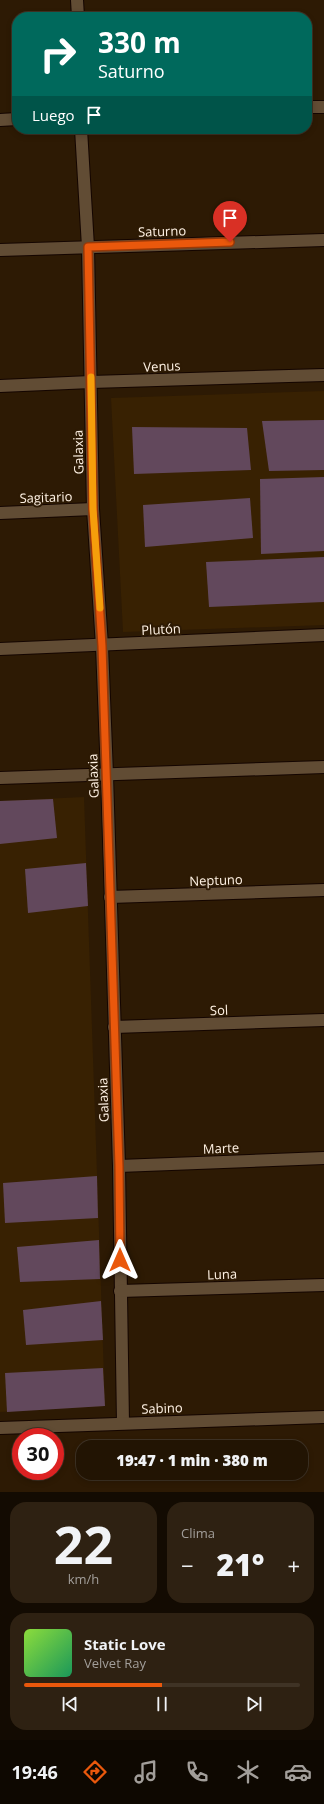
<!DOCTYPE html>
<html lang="es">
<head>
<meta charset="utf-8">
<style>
  :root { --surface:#221403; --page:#2e2112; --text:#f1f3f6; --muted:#a29e9a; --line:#3f3325; --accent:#ea580c }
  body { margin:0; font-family:"Open Sans",sans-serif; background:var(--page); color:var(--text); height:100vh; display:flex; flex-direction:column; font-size:15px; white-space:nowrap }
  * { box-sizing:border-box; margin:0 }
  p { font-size:13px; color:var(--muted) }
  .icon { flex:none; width:22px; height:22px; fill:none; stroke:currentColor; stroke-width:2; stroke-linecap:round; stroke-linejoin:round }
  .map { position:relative; height:1492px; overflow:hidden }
  .details { display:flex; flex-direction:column; gap:10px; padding:10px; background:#130b02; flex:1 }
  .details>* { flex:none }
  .guide { position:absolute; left:12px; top:12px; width:300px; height:122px; border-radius:16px; box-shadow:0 2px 6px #0003,0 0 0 1px var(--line); background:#00695c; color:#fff; overflow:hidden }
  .speed { position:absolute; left:12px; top:1428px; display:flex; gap:8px; font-size:20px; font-weight:700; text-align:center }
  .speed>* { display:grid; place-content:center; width:52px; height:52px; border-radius:50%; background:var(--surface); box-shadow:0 2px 6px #0003,0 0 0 1px var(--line); line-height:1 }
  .speed .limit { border:6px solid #d22; background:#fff; color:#111 }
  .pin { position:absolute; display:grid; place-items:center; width:34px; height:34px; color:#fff; margin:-41px -17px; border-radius:50% 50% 50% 0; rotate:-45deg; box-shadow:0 0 4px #0007 }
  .pin .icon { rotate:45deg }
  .me { position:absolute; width:44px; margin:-22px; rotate:0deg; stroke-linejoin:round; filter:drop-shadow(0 0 3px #0008) }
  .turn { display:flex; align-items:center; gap:14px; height:84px; padding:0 20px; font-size:18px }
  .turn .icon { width:52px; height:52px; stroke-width:2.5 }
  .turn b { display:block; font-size:28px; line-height:34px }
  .then { display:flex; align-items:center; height:38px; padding:0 20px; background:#0003; gap:8px; font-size:15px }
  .big { font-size:30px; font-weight:800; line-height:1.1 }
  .details .widget { flex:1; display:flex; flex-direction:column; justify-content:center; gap:6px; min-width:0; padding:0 14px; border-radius:16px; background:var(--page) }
  .details .dial { align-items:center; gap:0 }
  .dial b { font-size:52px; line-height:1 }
  .song { display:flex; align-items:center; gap:12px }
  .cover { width:48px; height:48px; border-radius:6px; background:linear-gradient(135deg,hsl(90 70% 55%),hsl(150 70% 35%)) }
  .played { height:4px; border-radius:2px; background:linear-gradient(90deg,var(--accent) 50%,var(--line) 50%) }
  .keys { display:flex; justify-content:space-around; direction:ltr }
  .heat { display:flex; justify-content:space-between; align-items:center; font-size:22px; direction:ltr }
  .details .tiles { flex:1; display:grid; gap:10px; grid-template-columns:1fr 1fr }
  .widget:last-child { grid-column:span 2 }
  .trip { position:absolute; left:76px; top:1440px; width:232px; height:40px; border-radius:16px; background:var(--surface); box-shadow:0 2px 6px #0003,0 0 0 1px var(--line); font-weight:800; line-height:40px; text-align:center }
  .dock { display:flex; height:64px; justify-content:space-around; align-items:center; background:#0e0801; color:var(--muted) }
  .dock .icon { width:28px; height:28px }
  .dock .current { color:var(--accent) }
  .dock b { font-size:18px; color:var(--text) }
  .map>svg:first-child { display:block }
</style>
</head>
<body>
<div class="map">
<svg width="324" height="1492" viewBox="0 0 324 1492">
  <rect width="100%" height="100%" fill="#2d1a04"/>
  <g fill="#382102">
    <path d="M324,391V625L123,632L111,398Z"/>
    <path d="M84,797L105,1406L0,1412V801Z"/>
  </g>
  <g fill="#62485c">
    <path d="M324,420V470L269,471L262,421Z"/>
    <path d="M132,427L247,428L251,470L134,474Z"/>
    <path d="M324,477V551L261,554L260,479Z"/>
    <path d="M250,498L253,538L145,547L143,505Z"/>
    <path d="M324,557V602L209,607L206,562Z"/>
    <path d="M53,799L57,838L0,844V801Z"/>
    <path d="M86,863L88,906L28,913L25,869Z"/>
    <path d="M97,1176L98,1218L5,1223L3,1183Z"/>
    <path d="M99,1240L100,1279L20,1282L17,1247Z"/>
    <path d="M101,1301L103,1340L26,1345L23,1310Z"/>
    <path d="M103,1368L105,1406L7,1412L5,1373Z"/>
  </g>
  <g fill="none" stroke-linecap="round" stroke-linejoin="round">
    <defs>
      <g id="minor">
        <path d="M77,0L78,17"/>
        <path d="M307,107H324"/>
        <path d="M0,120L17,119"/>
        <path d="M81,129L88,247L93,509L102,646L107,775L119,1166L123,1423"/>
        <path d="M0,250L324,240"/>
        <path d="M0,386L91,382L324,375"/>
        <path d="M0,513L93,509"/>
        <path d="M0,649L324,635"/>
        <path d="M0,778L324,767"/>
        <path d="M110,897L324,890"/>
        <path d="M114,1027L324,1020"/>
        <path d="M119,1166L324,1158"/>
        <path d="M120,1291L324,1285"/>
        <path d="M0,1428L324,1417"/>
      </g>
    </defs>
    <use href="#minor" stroke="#140500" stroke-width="14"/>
    <use href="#minor" stroke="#614c34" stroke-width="12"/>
  </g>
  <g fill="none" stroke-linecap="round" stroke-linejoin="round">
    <defs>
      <path id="route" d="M120,1260L119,1166L102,646L93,509L88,247L230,242"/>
    </defs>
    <use href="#route" stroke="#983908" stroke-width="10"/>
    <use href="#route" stroke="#ea580c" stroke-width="7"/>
    <path stroke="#f59e0b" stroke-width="7" d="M91,377L93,509L100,608"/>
  </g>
  <g text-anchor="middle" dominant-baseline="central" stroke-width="4" stroke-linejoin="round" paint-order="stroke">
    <g font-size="13" fill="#fff2e4" stroke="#2d1a04">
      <text transform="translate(162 231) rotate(-2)">Saturno</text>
      <text transform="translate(162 366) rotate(-2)">Venus</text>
      <text transform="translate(78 452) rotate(-91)">Galaxia</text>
      <text transform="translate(46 497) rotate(-2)">Sagitario</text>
      <text transform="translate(161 629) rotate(-3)">Plutón</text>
      <text transform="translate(93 776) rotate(-92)">Galaxia</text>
      <text transform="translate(216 880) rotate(-2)">Neptuno</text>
      <text transform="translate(219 1010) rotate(-2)">Sol</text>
      <text transform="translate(103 1100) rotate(-92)">Galaxia</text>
      <text transform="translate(221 1148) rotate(-2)">Marte</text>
      <text transform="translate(222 1274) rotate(-2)">Luna</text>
      <text transform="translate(162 1408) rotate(-2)">Sabino</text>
    </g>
  </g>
</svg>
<div class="speed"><div class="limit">30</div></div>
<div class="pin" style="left:230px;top:242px;background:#d93025"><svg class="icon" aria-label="arrive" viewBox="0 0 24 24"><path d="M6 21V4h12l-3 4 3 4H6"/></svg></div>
<svg class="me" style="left:120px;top:1260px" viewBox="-20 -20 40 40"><path d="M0-17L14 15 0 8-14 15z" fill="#ea580c" stroke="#fff" stroke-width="4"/></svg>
<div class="trip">19:47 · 1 min · 380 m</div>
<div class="guide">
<div class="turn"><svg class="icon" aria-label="right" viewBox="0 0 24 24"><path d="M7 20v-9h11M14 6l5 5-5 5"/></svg><div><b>330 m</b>Saturno</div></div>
<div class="then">Luego<svg class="icon" aria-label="arrive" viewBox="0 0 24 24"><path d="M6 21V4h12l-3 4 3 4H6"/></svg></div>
</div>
</div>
<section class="details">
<div class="tiles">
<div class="widget dial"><b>22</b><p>km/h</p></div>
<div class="widget"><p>Clima</p>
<div class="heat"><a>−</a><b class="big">21°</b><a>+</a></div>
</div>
<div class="widget">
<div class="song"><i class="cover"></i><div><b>Static Love</b><p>Velvet Ray</p></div></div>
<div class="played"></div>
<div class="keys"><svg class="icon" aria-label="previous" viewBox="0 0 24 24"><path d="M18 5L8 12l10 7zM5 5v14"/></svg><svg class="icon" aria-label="pause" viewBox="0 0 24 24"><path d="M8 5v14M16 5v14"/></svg><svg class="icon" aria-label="next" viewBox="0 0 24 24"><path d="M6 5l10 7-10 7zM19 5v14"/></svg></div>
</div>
</div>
</section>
<nav class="dock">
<b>19:46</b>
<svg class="icon current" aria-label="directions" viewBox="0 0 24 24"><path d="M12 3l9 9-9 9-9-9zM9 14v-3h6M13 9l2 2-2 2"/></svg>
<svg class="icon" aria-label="music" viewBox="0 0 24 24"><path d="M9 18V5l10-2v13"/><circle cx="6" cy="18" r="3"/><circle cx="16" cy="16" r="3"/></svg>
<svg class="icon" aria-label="phone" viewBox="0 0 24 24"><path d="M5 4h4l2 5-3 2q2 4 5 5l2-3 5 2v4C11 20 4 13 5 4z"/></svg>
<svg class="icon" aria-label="climate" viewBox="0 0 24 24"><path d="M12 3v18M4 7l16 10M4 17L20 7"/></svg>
<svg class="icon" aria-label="car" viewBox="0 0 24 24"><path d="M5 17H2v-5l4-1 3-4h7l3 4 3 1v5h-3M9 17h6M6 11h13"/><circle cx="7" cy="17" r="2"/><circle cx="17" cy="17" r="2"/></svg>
</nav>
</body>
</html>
